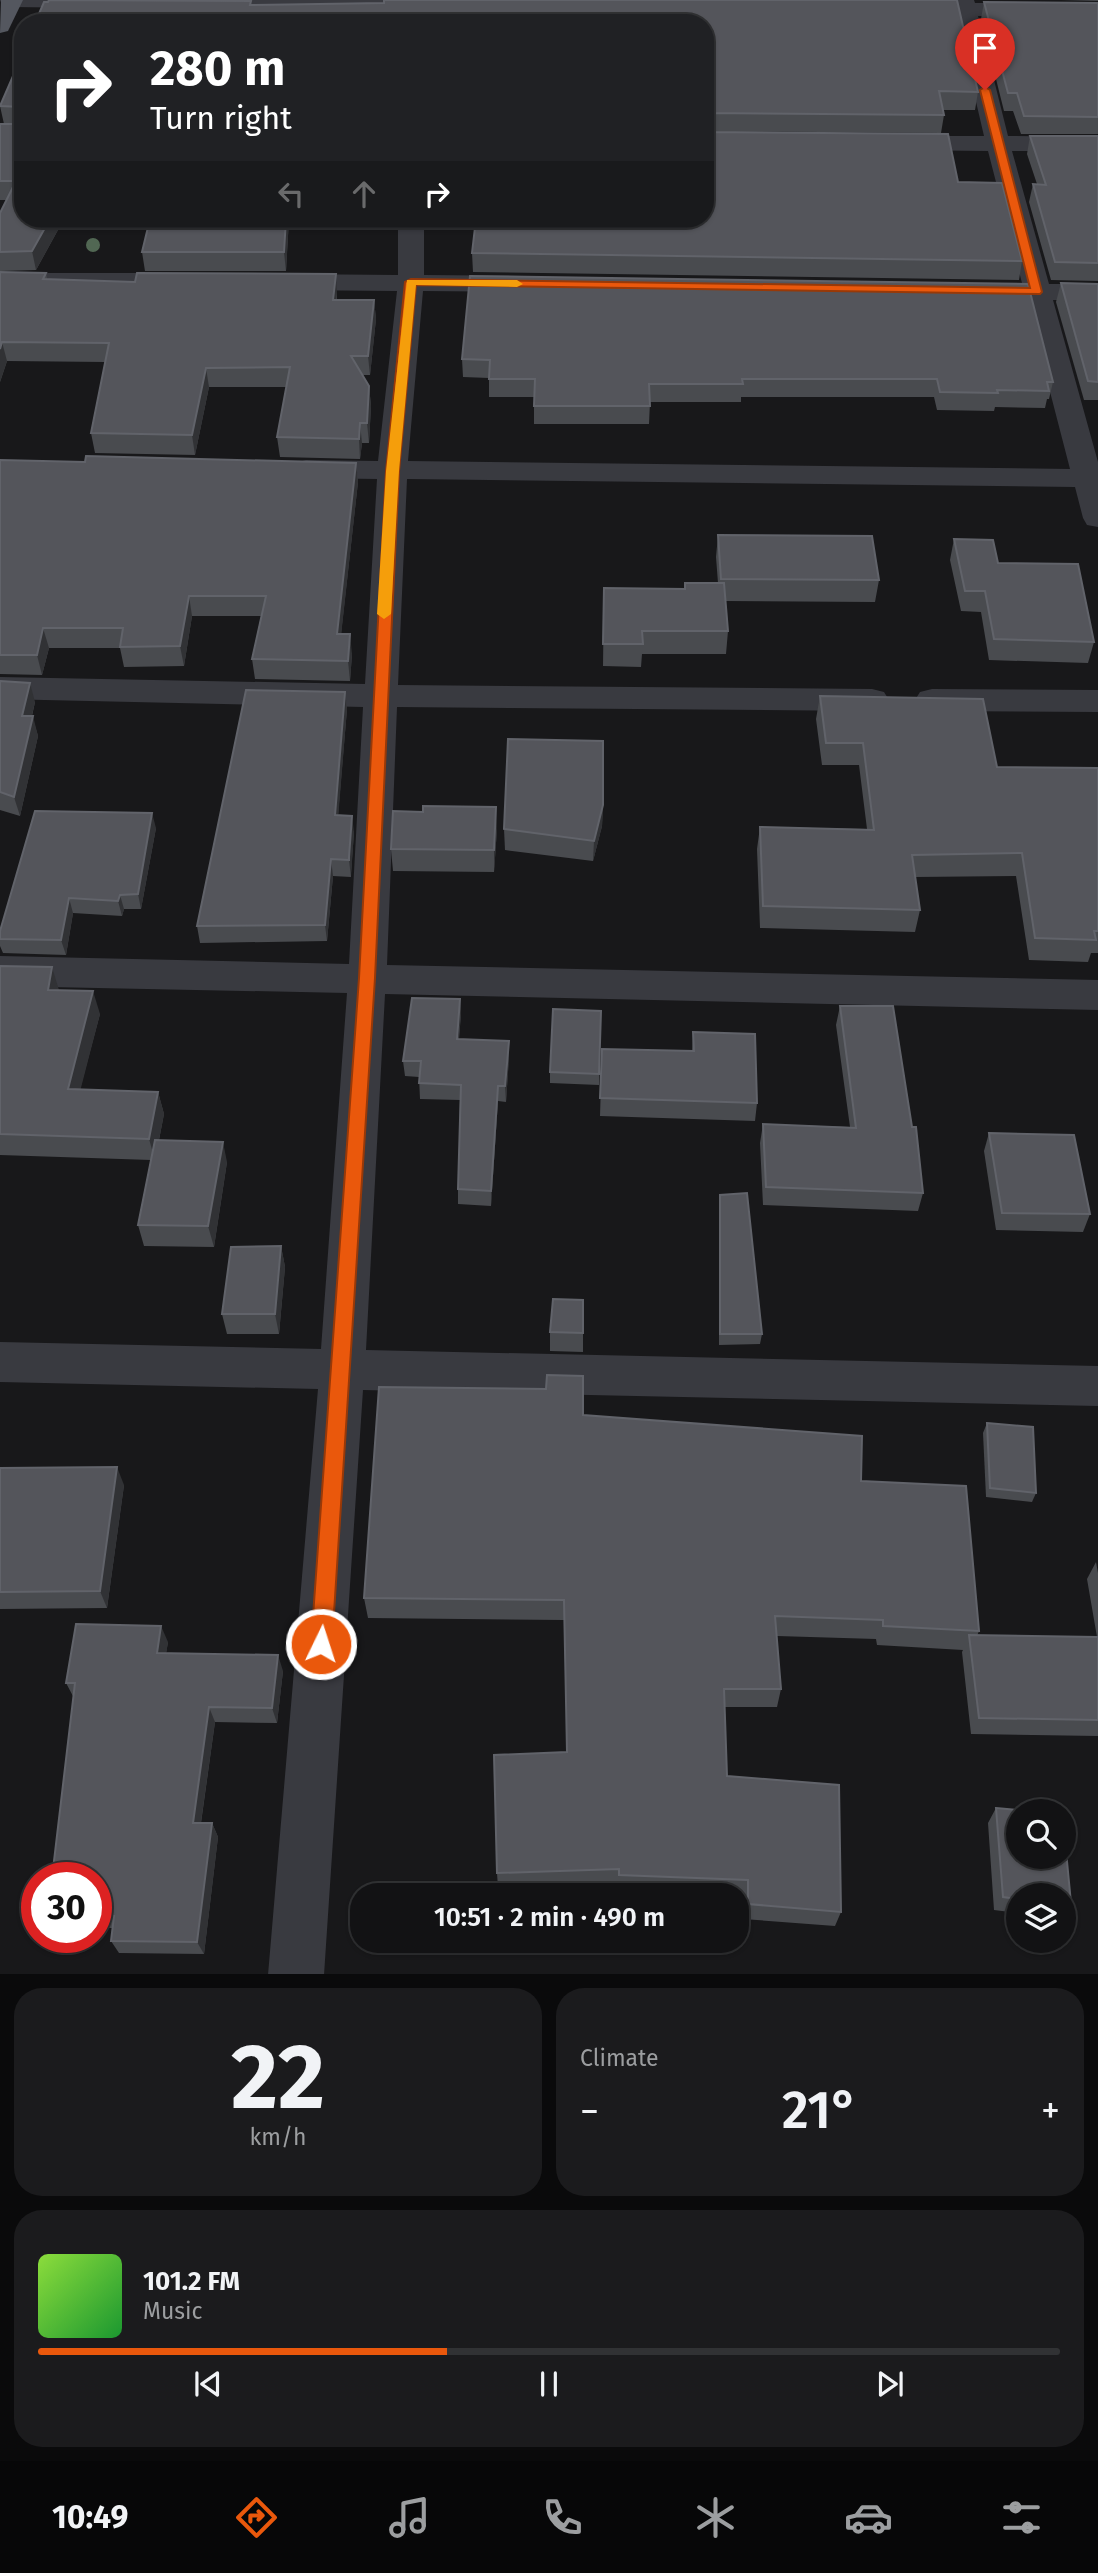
<!DOCTYPE html>
<html lang="en">
<head>
<meta charset="utf-8">
<style>
  :root { --surface:#121214; --page:#1b1b1d; --text:#f1f3f6; --muted:#9c9ea0; --line:#313234; --accent:#ea580c }
  body { margin:0; font-family:"Fira Sans",sans-serif; background:var(--page); color:var(--text); height:100vh; display:flex; flex-direction:column; font-size:26px; white-space:nowrap }
  * { box-sizing:border-box; margin:0 }
  p { font-size:23px; color:var(--muted) }
  .icon { flex:none; width:38px; height:38px; fill:none; stroke:currentColor; stroke-width:2; stroke-linecap:round; stroke-linejoin:round }
  .map { position:relative; height:1974px; overflow:hidden }
  .side { display:flex; flex-direction:column; gap:14px; padding:14px; background:#0a0a0b; flex:1 }
  .side>* { flex:none }
  .guide { position:absolute; left:14px; top:14px; width:700px; height:214px; border-radius:28px; box-shadow:0 2px 5px #0004,0 0 0 2px var(--line); background:#202124; color:#fff; overflow:hidden }
  .buttons { position:absolute; left:1006px; top:1799px; display:grid; gap:14px }
  .buttons a { display:grid; place-items:center; width:70px; height:70px; border-radius:50%; background:var(--surface); box-shadow:0 2px 5px #0004,0 0 0 2px var(--line); font-size:35px }
  .speed { position:absolute; left:21px; top:1862px; display:flex; gap:14px; font-size:35px; font-weight:700; text-align:center }
  .speed>* { display:grid; place-content:center; width:91px; height:91px; border-radius:50%; background:var(--surface); box-shadow:0 2px 5px #0004,0 0 0 2px var(--line); line-height:1 }
  .speed .limit { border:10px solid #d22; background:#fff; color:#111 }
  .pin { position:absolute; display:grid; place-items:center; width:60px; height:60px; color:#fff; margin:-72px -30px; border-radius:50% 50% 50% 0; rotate:-45deg; box-shadow:0 0 7px #0007 }
  .pin .icon { rotate:45deg }
  .me { position:absolute; width:77px; margin:-38px; rotate:4deg; stroke-linejoin:round; filter:drop-shadow(0 0 5px #0008) }
  .turn { display:flex; align-items:center; gap:24px; height:147px; padding:0 21px; font-size:32px }
  .turn .icon { width:91px; height:91px; stroke-width:2.5 }
  .turn b { display:block; font-size:49px; line-height:60px }
  .lanes { display:flex; align-items:center; height:66px; padding:0 21px; background:#0003; justify-content:center; gap:35px; direction:ltr }
  .lanes .off { opacity:.35 }
  .big { font-size:52px; font-weight:600; line-height:1.1 }
  .side .widget { flex:1; display:flex; flex-direction:column; justify-content:center; gap:10px; min-width:0; padding:0 24px; border-radius:28px; background:var(--page) }
  .side .dial { align-items:center; gap:0 }
  .dial b { font-size:91px; line-height:1 }
  .song { display:flex; align-items:center; gap:21px }
  .cover { width:84px; height:84px; border-radius:10px; background:linear-gradient(135deg,hsl(90 70% 55%),hsl(130 70% 35%)) }
  .played { height:7px; border-radius:4px; background:linear-gradient(90deg,var(--accent) 40%,var(--line) 40%) }
  .keys { display:flex; justify-content:space-around; direction:ltr }
  .heat { display:flex; justify-content:space-between; align-items:center; font-size:38px; direction:ltr }
  .side .tiles { flex:1; display:grid; gap:14px; grid-template-columns:1fr 1fr }
  .widget:last-child { grid-column:span 2 }
  .trip { position:absolute; left:350px; top:1883px; width:399px; height:70px; border-radius:28px; background:var(--surface); box-shadow:0 2px 5px #0004,0 0 0 2px var(--line); font-weight:600; line-height:70px; text-align:center }
  .tab-bar { display:flex; height:112px; justify-content:space-around; align-items:center; background:#070708; color:var(--muted) }
  .tab-bar .icon { width:49px; height:49px }
  .tab-bar .selected { color:var(--accent) }
  .tab-bar b { font-size:32px; color:var(--text) }
  .map>svg:first-child { display:block }
</style>
</head>
<body>
<div class="map">
<svg width="1098" height="1975" viewBox="0 0 1098 1975">
  <rect width="100%" height="100%" fill="#18181a"/>
  <g fill="none" stroke-linecap="round" stroke-linejoin="round">
    <g fill="#393a40" fill-rule="evenodd">
      <path d="M0,0H109L110,1L107,6L99,8L10,7L2,5Z"/>
      <path d="M188,0H443L446,4L443,9L435,11L198,9L190,7Z"/>
      <path d="M952,0H974L975,3H1098V17L978,16L1008,136L1098,137V151H1012L1049,284H1098V300H1053L1098,462V527L1087,525L1083,518L1075,487L407,479L398,685L872,689L884,692L889,700L884,708L872,711L397,707L387,965L1098,980V1010L385,994L366,1350L1098,1366V1406L363,1390L324,1975H268L318,1389L0,1382V1342L321,1349L347,993L0,986V956L349,964L363,707L0,699V677L365,684L377,479L306,478L295,475L291,469L295,463L306,460L378,461L397,291L286,290L277,288L273,282L277,276L286,274L398,275V219H424V275L523,276L532,278L536,284L532,290L523,292L423,291L408,461L1070,469L1026,299L970,297L966,291L970,285L1022,283L988,151L897,150L888,148L885,143L888,138L897,136H984L956,16H905L897,14L894,9L897,4L953,3Z"/>
      <path d="M0,273H187L196,275L200,281L196,287L187,289H0Z"/>
      <path d="M932,689L1098,690V712L932,711L920,708L915,700L920,692Z"/>
    </g>
    <path fill="#54575f" fill-rule="evenodd" d="M1,0H23L8,31L0,33Z"/>
  </g>
  <circle fill="#516753" cx="93" cy="245" r="7"/>
  <g fill="#494b4f">
    <path d="M49,0L251,1V5L384,3V0H957L978,92L975,110H943L944,115L941,133L705,131L948,134L958,182L1002,183L1022,261L1019,280L473,272L472,253L476,219H705V23H35L44,2H48Z"/>
    <path d="M1061,0H1098V1Z"/>
    <path d="M984,2L1098,3V134H1021L1013,111H1004L981,19Z"/>
    <path d="M23,53V219H64L36,270L0,271V213L7,200H0V124H4L0,106Z"/>
    <path d="M1030,136H1098V281L1051,280L1029,202L1033,184H1037L1027,154Z"/>
    <path d="M150,219H289L286,271H145L142,252Z"/>
    <path d="M0,272L46,273L47,279L337,293V300H374L376,319L370,375H363L369,386L371,406L369,443H362L360,459L280,457L277,437L287,387H209L195,455L95,453L91,433L105,362L7,361L0,382Z"/>
    <path d="M1061,283L1098,284V400H1084L1056,302Z"/>
    <path d="M462,359L1053,382L1049,399H1047L1045,408L995,407L994,411L937,410L934,397H741V402H650L649,424H534V397H489V378L463,377Z"/>
    <path d="M0,460L85,462L356,463L358,482L341,634L352,654L350,681L255,679L252,659L261,616H192L184,666L124,667L120,648H49L42,675L0,674Z"/>
    <path d="M718,535L879,580L875,602L725,601L728,631L726,654H642L641,667L603,666L604,588L684,589L685,583H718L716,557Z"/>
    <path d="M954,539L998,563L1094,642L1088,663L989,660L981,612L961,611L950,560Z"/>
    <path d="M0,681L35,702L32,716L38,736L20,816L0,810Z"/>
    <path d="M345,692L347,709L338,815L354,832L351,873V877L333,876L327,941L200,943L197,926Z"/>
    <path d="M820,696L997,767L1098,768V953H1091L1088,962L1029,960L1016,876L915,877L920,910L915,932L760,928L757,849L760,827L867,829L859,765H822L816,719Z"/>
    <path d="M603,805L602,826L593,861L505,850L504,829Z"/>
    <path d="M423,812L497,829L494,872L393,871L391,849Z"/>
    <path d="M156,828L141,909H124L122,916L73,913L66,955L3,953L0,946V931Z"/>
    <path d="M0,966L59,990L100,1014L80,1089L158,1092L164,1114L159,1140L227,1162L214,1247L144,1246L138,1225L151,1160L0,1155Z"/>
    <path d="M460,999L461,1014L459,1039L509,1041V1057L506,1102L498,1101L491,1206L458,1204V1189L460,1100L420,1099L419,1077L405,1076L403,1061Z"/>
    <path d="M840,1006L923,1193L918,1211L763,1205L760,1143L763,1124L850,1127L836,1025Z"/>
    <path d="M601,1011L599,1085L550,1083V1072Z"/>
    <path d="M693,1032L757,1103L755,1121L600,1116L602,1049L692,1051Z"/>
    <path d="M989,1133L1090,1214L1083,1232L996,1230L984,1151Z"/>
    <path d="M720,1195L762,1334L760,1344L719,1345V1205Z"/>
    <path d="M281,1246L285,1267L279,1334H227L222,1314Z"/>
    <path d="M550,1332L583,1333V1352L550,1351Z"/>
    <path d="M583,1415L861,1481L979,1631L977,1636L1097,1637L1087,1579L1096,1562L1098,1573V1736L971,1734L962,1652L963,1650L877,1645L876,1639L777,1636L781,1689L777,1707H724L727,1776L841,1912L835,1926L743,1919L744,1895L618,1890V1884L498,1888L497,1873L567,1752L564,1620L368,1618L364,1598Z"/>
    <path d="M987,1423L1036,1493L1032,1502L986,1497L983,1433Z"/>
    <path d="M0,1468L124,1485L107,1608L0,1609Z"/>
    <path d="M168,1642L166,1653L283,1671L277,1723L215,1722L201,1823H212L218,1837L204,1954L119,1953L111,1941L113,1928H96V1878L74,1698L66,1683Z"/>
    <path d="M996,1808L1071,1903L1064,1913V1895H1018V1913L994,1910L988,1823Z"/>
  </g>
  <g fill="#313235">
    <path d="M50,219H64L36,270L32,251Z"/>
    <path d="M286,219H289L286,271L284,252Z"/>
    <path d="M336,274L337,293L335,319L333,300Z"/>
    <path d="M374,300L376,319L370,375L368,356Z"/>
    <path d="M2,342L7,361L0,382V349Z"/>
    <path d="M206,368L209,387L195,455L192,435Z"/>
    <path d="M369,386L371,406L369,443L367,423Z"/>
    <path d="M360,423L362,443L360,459L359,439Z"/>
    <path d="M356,463L358,482L339,654L337,634Z"/>
    <path d="M189,596L192,616L184,666L180,646Z"/>
    <path d="M43,628L49,648L42,675L37,655Z"/>
    <path d="M350,634L352,654L350,681L348,661Z"/>
    <path d="M30,683L35,702L27,736L22,716Z"/>
    <path d="M345,692L347,709L337,832L335,815Z"/>
    <path d="M33,716L38,736L20,816L14,797Z"/>
    <path d="M603,805L602,826L593,861L594,841Z"/>
    <path d="M496,807L497,829L494,872V850Z"/>
    <path d="M152,813L156,828L141,909L138,894Z"/>
    <path d="M352,816L354,832L351,877L349,860Z"/>
    <path d="M331,859L333,876L327,941L325,925Z"/>
    <path d="M120,895L124,909L122,916L118,901Z"/>
    <path d="M69,898L73,913L66,955L61,940Z"/>
    <path d="M52,967L59,990L55,1013L48,990Z"/>
    <path d="M93,991L100,1014L75,1111L68,1089Z"/>
    <path d="M460,999L461,1014L457,1055V1039Z"/>
    <path d="M509,1041V1057L506,1102L505,1086Z"/>
    <path d="M498,1086V1101L491,1206V1191Z"/>
    <path d="M158,1092L164,1114L155,1160L149,1139Z"/>
    <path d="M223,1142L227,1162L214,1247L208,1226Z"/>
    <path d="M281,1246L285,1267L279,1334L275,1314Z"/>
    <path d="M117,1467L124,1485L107,1608L100,1591Z"/>
    <path d="M161,1626L168,1642L164,1668L157,1653Z"/>
    <path d="M278,1655L283,1671L277,1723L272,1708Z"/>
    <path d="M209,1707L215,1722L199,1836L193,1823Z"/>
    <path d="M212,1823L218,1837L204,1954L197,1942Z"/>
  </g>
  <g fill="#54555b" stroke="#61636a" stroke-width="2">
    <path d="M49,0L251,1L250,5L384,3V0H957L978,92L939,91L944,115L706,113L705,114V23H35L44,2H48Z"/>
    <path d="M984,2L1098,3V117L1024,116L1017,93H1008Z"/>
    <path d="M23,53V219H50L32,251L0,252V213L16,181H0V124H21V107L0,106Z"/>
    <path d="M705,131L706,132L948,134L958,182L1002,183L1022,261L472,253L476,219H705Z"/>
    <path d="M1030,136H1098V263L1055,262L1033,184L1046,185Z"/>
    <path d="M150,219H286L284,252H142Z"/>
    <path d="M0,272L46,273L43,279L135,282L137,273L336,274L333,300H374L368,356H351L369,386L367,423H360L359,439L277,437L290,367L206,368L192,435L91,433L109,343L2,342L0,349Z"/>
    <path d="M470,276L1028,284L1053,382H1047L1049,391L997,390L998,393L940,392L937,379H742L743,384H649L650,406H534L535,379H489L490,360L462,359Z"/>
    <path d="M1061,283L1098,284V382L1088,381Z"/>
    <path d="M86,456L356,463L337,634H350L348,661L252,659L266,596H189L180,646L120,647L123,628H43L37,655H0V460L85,462Z"/>
    <path d="M718,535L872,536L879,580L721,579Z"/>
    <path d="M954,539L993,540L998,563L1078,564L1094,642L994,639L985,591H965Z"/>
    <path d="M685,583H724L728,631H642L643,644H603L604,588L685,589Z"/>
    <path d="M0,681L30,683L22,716H33L14,797L0,792Z"/>
    <path d="M246,690L345,692L335,815L352,816L349,857V860L331,859L325,925L197,926Z"/>
    <path d="M820,696L983,699L997,767L1098,768V931H1094L1096,940L1035,938L1022,853L912,855L920,910L763,906L760,827L874,830L863,743H826Z"/>
    <path d="M508,739L603,741V805L594,841L504,829Z"/>
    <path d="M423,806L496,807L494,850L391,849L393,811L423,812Z"/>
    <path d="M35,811L152,813L138,894L120,895L118,901L69,898L61,940L0,939V931Z"/>
    <path d="M0,966L52,967L48,990L93,991L68,1089L158,1092L149,1139L0,1134Z"/>
    <path d="M412,998L460,999L457,1039L509,1041L505,1086H498L491,1191L458,1189L461,1085L419,1083L421,1061H403Z"/>
    <path d="M840,1006H893L912,1127H916L923,1193L766,1187L763,1124L856,1128Z"/>
    <path d="M553,1009L601,1011L599,1074L550,1072Z"/>
    <path d="M693,1032L755,1034L757,1103L600,1098L602,1049L694,1051Z"/>
    <path d="M989,1133L1074,1135L1090,1214L1002,1213Z"/>
    <path d="M155,1140L223,1142L208,1226L138,1225Z"/>
    <path d="M747,1193L762,1334H720V1195Z"/>
    <path d="M281,1246L275,1314H222L231,1247Z"/>
    <path d="M553,1299L583,1300V1333L550,1332Z"/>
    <path d="M547,1375L583,1376V1415L862,1436L861,1481L966,1486L979,1631L883,1626V1620L775,1616L781,1689H724L727,1776L839,1785L841,1912L748,1904V1880L619,1875V1869L497,1873L494,1755L567,1752L564,1600L364,1598L379,1387L546,1389Z"/>
    <path d="M987,1423L1033,1427L1036,1493L990,1488Z"/>
    <path d="M117,1467L100,1591L0,1592V1468Z"/>
    <path d="M76,1624L161,1626L157,1653L278,1655L272,1708L209,1707L193,1823H212L197,1942L111,1941L114,1916H96V1878H52L75,1683H66Z"/>
    <path d="M969,1635L1098,1637V1720L979,1718Z"/>
    <path d="M996,1808L1030,1811H1018V1857H1064V1830L1071,1903H1064V1895H1018V1899L1003,1897Z"/>
  </g>
  <path fill="#ea580c" stroke="#983908" stroke-width="2" d="M985,87L990,90L1042,292L1040,294L416,285L399,471L375,978L332,1644L329,1651L321,1654L314,1651L311,1644L359,978L386,471L405,282L411,279L1030,288L980,90Z"/>
  <path fill="#f59e0b" d="M407,280H517L523,284L517,287L416,285L399,471L391,614L384,619L377,614L386,471Z"/>
</svg>
<div class="buttons">
<a><svg class="icon" aria-label="search" viewBox="0 0 24 24"><circle cx="10" cy="10" r="6"/><path d="M15 15l6 6"/></svg></a>
<a><svg class="icon" aria-label="layers" viewBox="0 0 24 24"><path d="M12 4l9 5-9 5-9-5zM3 14l9 5 9-5"/></svg></a>
</div>
<div class="speed"><div class="limit">30</div></div>
<div class="pin" style="left:985px;top:90px;background:#d93025"><svg class="icon" aria-label="arrive" viewBox="0 0 24 24"><path d="M6 21V4h12l-3 4 3 4H6"/></svg></div>
<svg class="me" style="left:321px;top:1644px" viewBox="-20 -20 40 40"><circle r="17" fill="#ea580c" stroke="#fff" stroke-width="3"/><path d="M0-11L8 9 0 5-8 9z" fill="#fff"/></svg>
<div class="trip">10:51 · 2 min · 490 m</div>
<div class="guide">
<div class="turn"><svg class="icon" aria-label="right" viewBox="0 0 24 24"><path d="M7 20v-9h11M14 6l5 5-5 5"/></svg><div><b>280 m</b>Turn right</div></div>
<div class="lanes"><svg class="icon off" aria-label="left" viewBox="0 0 24 24"><path d="M17 20v-9H6M10 6l-5 5 5 5"/></svg><svg class="icon off" aria-label="ahead" viewBox="0 0 24 24"><path d="M12 20V5M6 11l6-6 6 6"/></svg><svg class="icon" aria-label="right" viewBox="0 0 24 24"><path d="M7 20v-9h11M14 6l5 5-5 5"/></svg></div>
</div>
</div>
<section class="side">
<div class="tiles">
<div class="widget dial"><b>22</b><p>km/h</p></div>
<div class="widget"><p>Climate</p>
<div class="heat"><a>−</a><b class="big">21°</b><a>+</a></div>
</div>
<div class="widget">
<div class="song"><i class="cover"></i><div><b>101.2 FM</b><p>Music</p></div></div>
<div class="played"></div>
<div class="keys"><svg class="icon" aria-label="previous" viewBox="0 0 24 24"><path d="M18 5L8 12l10 7zM5 5v14"/></svg><svg class="icon" aria-label="pause" viewBox="0 0 24 24"><path d="M8 5v14M16 5v14"/></svg><svg class="icon" aria-label="next" viewBox="0 0 24 24"><path d="M6 5l10 7-10 7zM19 5v14"/></svg></div>
</div>
</div>
</section>
<nav class="tab-bar">
<b>10:49</b>
<svg class="icon selected" aria-label="directions" viewBox="0 0 24 24"><path d="M12 3l9 9-9 9-9-9zM9 14v-3h6M13 9l2 2-2 2"/></svg>
<svg class="icon" aria-label="music" viewBox="0 0 24 24"><path d="M9 18V5l10-2v13"/><circle cx="6" cy="18" r="3"/><circle cx="16" cy="16" r="3"/></svg>
<svg class="icon" aria-label="phone" viewBox="0 0 24 24"><path d="M5 4h4l2 5-3 2q2 4 5 5l2-3 5 2v4C11 20 4 13 5 4z"/></svg>
<svg class="icon" aria-label="climate" viewBox="0 0 24 24"><path d="M12 3v18M4 7l16 10M4 17L20 7"/></svg>
<svg class="icon" aria-label="car" viewBox="0 0 24 24"><path d="M5 17H2v-5l4-1 3-4h7l3 4 3 1v5h-3M9 17h6M6 11h13"/><circle cx="7" cy="17" r="2"/><circle cx="17" cy="17" r="2"/></svg>
<svg class="icon" aria-label="filters" viewBox="0 0 24 24"><path d="M4 7h16M4 17h16"/><circle cx="9" cy="7" r="2"/><circle cx="15" cy="17" r="2"/></svg>
</nav>
</body>
</html>
